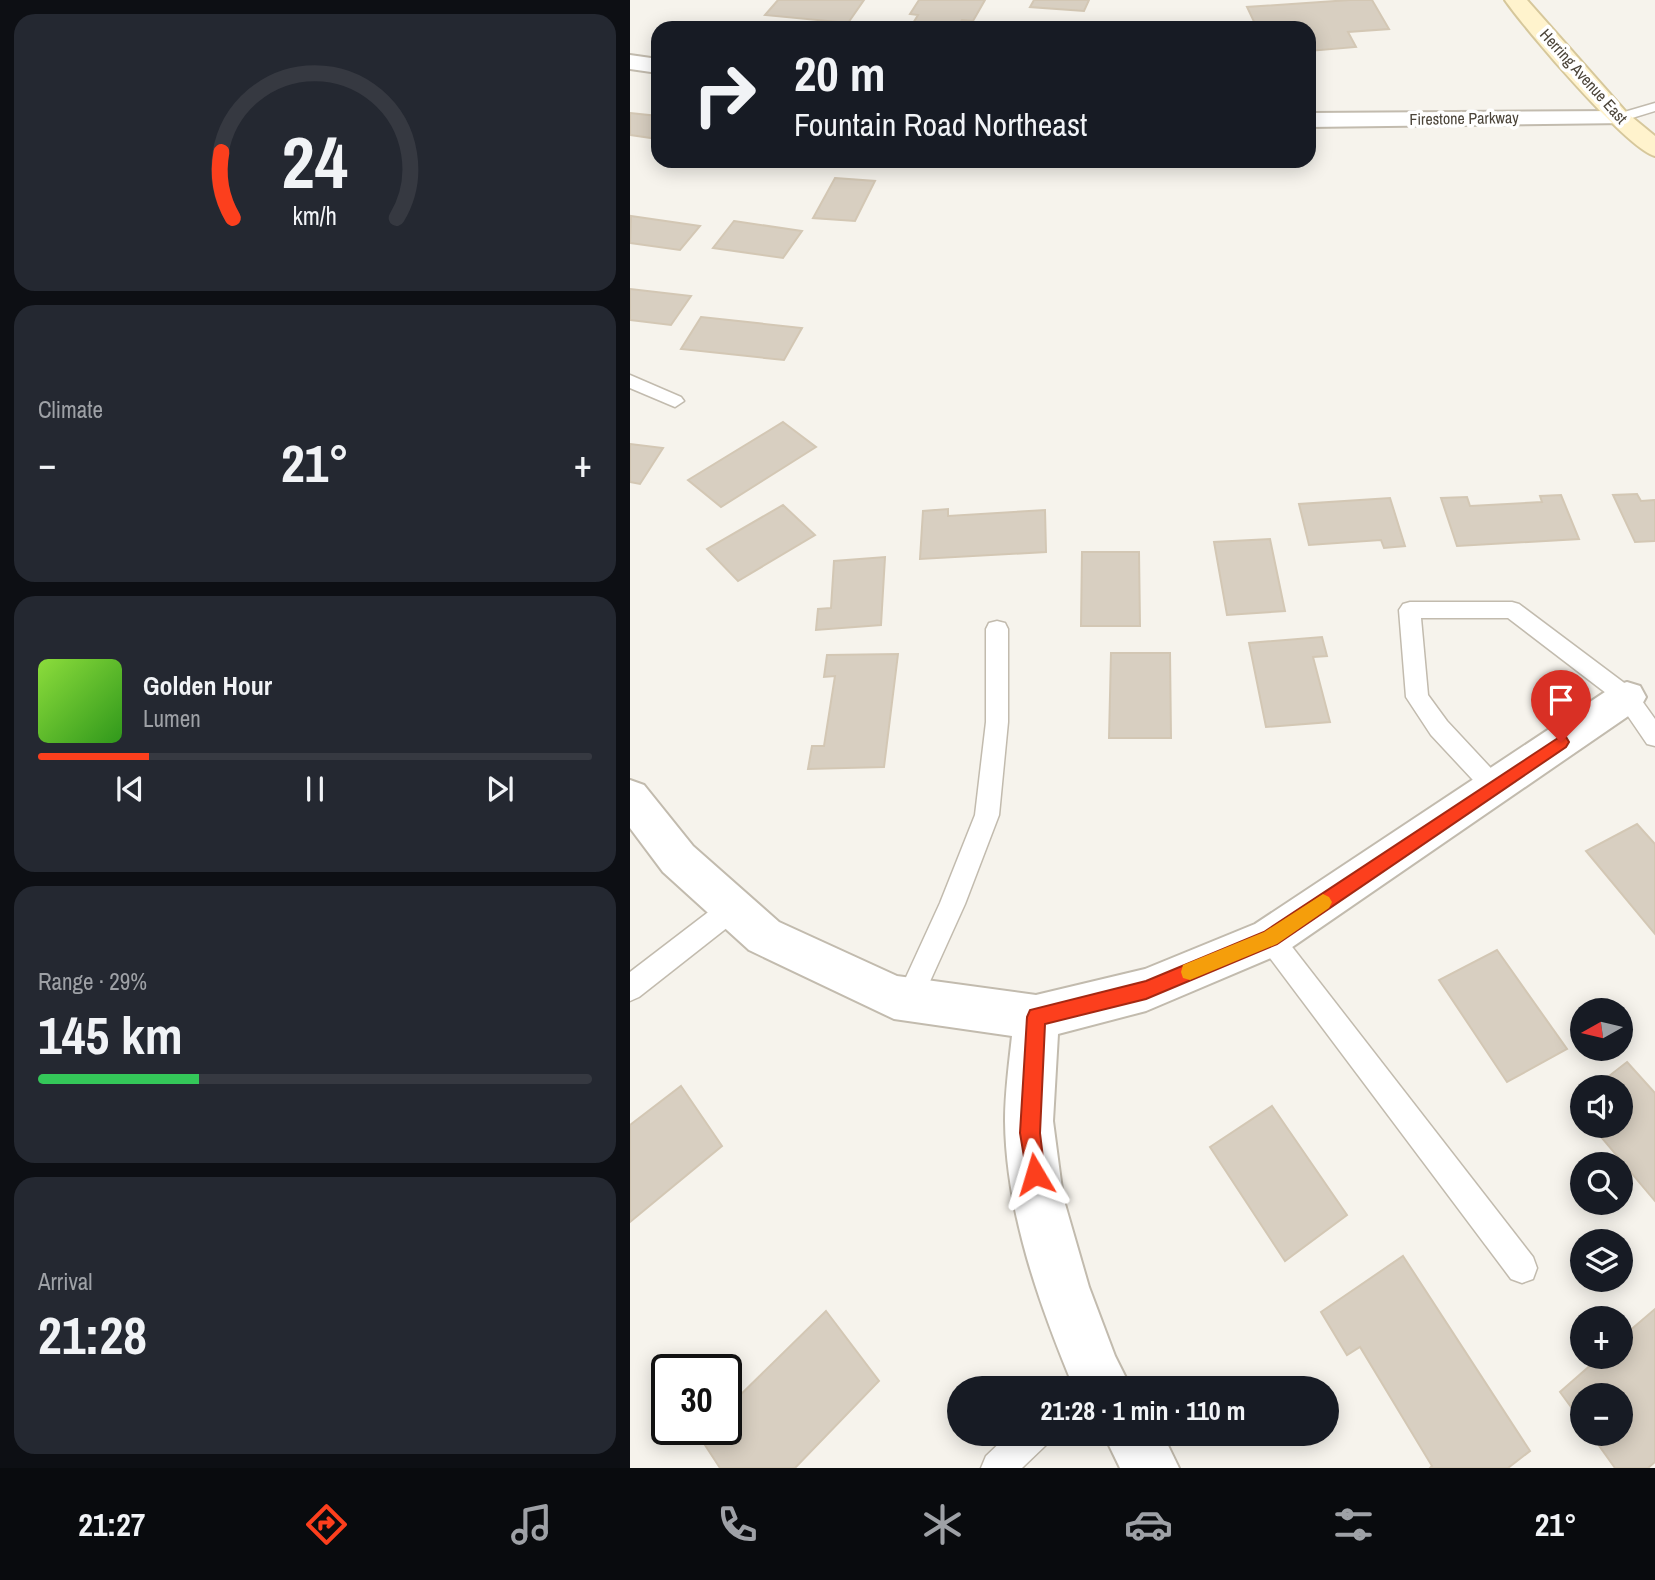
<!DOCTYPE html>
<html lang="en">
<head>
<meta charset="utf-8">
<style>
  :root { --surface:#171b24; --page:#242831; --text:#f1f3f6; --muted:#9ea1a6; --line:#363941; --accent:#fc3f1d }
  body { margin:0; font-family:"Archivo Narrow",sans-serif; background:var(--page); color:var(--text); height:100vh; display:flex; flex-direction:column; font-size:26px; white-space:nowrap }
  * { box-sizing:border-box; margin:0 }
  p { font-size:23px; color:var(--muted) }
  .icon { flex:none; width:38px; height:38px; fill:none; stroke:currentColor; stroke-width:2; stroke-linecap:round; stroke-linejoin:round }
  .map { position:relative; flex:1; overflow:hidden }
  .drawer { display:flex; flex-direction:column; gap:14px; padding:14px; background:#0d0f14; width:630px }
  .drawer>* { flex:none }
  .hud { position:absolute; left:21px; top:21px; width:665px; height:147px; border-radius:21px; box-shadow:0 4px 18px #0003; background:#171b24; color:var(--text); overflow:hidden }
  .needle { width:46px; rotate:262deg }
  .fabs { position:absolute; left:940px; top:998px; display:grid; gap:14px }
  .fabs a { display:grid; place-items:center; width:63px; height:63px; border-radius:50%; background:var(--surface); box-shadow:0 4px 18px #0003; font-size:35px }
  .speed { position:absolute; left:21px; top:1354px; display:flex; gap:14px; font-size:35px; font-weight:700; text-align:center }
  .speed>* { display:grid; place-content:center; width:91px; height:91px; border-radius:50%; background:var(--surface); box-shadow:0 4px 18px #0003; line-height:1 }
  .speed .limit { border:4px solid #111; border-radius:10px; background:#fff; color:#111 }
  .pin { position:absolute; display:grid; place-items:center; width:60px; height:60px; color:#fff; margin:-72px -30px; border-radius:50% 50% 50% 0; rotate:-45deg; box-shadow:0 0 7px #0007 }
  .pin .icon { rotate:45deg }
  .me { position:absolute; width:77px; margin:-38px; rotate:353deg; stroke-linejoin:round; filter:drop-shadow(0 0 5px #0008) }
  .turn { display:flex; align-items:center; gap:24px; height:147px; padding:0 28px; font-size:32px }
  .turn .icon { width:91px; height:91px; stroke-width:2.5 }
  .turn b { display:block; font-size:49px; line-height:60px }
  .big { font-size:52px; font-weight:800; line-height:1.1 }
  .drawer .card { flex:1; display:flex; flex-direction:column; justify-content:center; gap:10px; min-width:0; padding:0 24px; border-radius:21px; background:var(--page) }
  .drawer .dial { align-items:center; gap:0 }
  .dial svg { height:182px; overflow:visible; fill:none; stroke:var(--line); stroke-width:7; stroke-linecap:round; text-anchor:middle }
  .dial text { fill:var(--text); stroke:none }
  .song { display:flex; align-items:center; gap:21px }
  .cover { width:84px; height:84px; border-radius:10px; background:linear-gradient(135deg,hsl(90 70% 55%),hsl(110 70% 35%)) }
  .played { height:7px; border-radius:4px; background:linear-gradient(90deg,var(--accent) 20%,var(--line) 20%) }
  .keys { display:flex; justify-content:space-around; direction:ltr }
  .heat { display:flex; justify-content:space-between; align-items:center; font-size:38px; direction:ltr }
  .charge { height:10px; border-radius:5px; background:linear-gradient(90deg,#34c759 29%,var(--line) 0) }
  .trip { position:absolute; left:317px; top:1376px; width:392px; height:70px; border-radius:35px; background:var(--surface); box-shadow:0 4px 18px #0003; font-weight:800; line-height:70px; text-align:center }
  .tabs { display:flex; height:112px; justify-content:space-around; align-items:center; background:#090b0e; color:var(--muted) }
  .tabs .icon { width:49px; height:49px }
  .tabs .selected { color:var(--accent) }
  .tabs b { font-size:32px; color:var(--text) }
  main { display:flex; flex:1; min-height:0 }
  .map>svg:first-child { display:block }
</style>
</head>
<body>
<main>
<section class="drawer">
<div class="card dial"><svg viewBox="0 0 100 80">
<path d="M14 69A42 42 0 1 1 86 69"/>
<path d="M14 69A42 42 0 0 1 9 40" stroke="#fc3f1d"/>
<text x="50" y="56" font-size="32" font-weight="700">24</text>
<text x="50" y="72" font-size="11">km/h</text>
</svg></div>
<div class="card"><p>Climate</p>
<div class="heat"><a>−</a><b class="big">21°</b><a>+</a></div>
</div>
<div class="card">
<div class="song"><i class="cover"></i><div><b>Golden Hour</b><p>Lumen</p></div></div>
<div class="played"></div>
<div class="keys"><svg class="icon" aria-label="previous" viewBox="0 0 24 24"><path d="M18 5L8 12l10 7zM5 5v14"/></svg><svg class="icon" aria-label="pause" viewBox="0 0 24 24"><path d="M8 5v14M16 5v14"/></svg><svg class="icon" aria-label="next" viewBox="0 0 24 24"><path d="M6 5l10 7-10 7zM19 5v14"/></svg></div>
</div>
<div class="card"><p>Range · 29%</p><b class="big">145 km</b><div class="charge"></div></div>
<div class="card"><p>Arrival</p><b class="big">21:28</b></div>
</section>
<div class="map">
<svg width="1025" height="1468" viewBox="0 0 1025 1468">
  <rect width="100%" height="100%" fill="#f6f3ec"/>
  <g fill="#d8cfc1" stroke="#d3c7b4" stroke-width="2">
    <path d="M148,0H234L218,23L135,15Z"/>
    <path d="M289,0H355L343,21L332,20L327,28H280L288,15L280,14Z"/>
    <path d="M404,0H459L454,11L400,7Z"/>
    <path d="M720,0H742L759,29L718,32L726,47L679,51V28H627L617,7Z"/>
    <path d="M0,113L28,116V139L0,135Z"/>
    <path d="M205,178L245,181L225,221L183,218Z"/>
    <path d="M1,216L70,226L50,250L0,243Z"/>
    <path d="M104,221L172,231L153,258L83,248Z"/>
    <path d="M0,289L61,296L41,325L0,320Z"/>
    <path d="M71,317L172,328L154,360L51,349Z"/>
    <path d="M153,422L186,447L91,507L58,480Z"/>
    <path d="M0,444L33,448L10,484L0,482Z"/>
    <path d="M1007,494L1011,501L1025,500V541L1005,542L983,495Z"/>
    <path d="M931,495L949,539L827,546L811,498L837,497L840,506L912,502L910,496Z"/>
    <path d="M760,498L775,546L754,548L751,540L679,545L669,504Z"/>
    <path d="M153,505L185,535L108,581L77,549Z"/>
    <path d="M318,509V516L415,510L416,552L290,559L293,511Z"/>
    <path d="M640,539L655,611L597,615L584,542Z"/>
    <path d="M452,552H509L510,626H451Z"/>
    <path d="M255,557L251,625L186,630L188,609L201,608L204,561Z"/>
    <path d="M692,637L697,656L683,657L700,722L636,727L619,643Z"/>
    <path d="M481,653H540L541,738H479Z"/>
    <path d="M268,654L254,767L178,769L182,746H194L205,676L194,677L197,655Z"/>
    <path d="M1007,824L1025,844V934L956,851Z"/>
    <path d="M867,950L937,1049L877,1082L809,980Z"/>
    <path d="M997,1062L1025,1093V1201L961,1125H990V1087H965Z"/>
    <path d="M51,1086L92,1146L0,1222V1125Z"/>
    <path d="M642,1106L717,1215L655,1261L580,1147Z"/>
    <path d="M773,1256L900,1451L878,1468H800L802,1466L730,1347L717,1355L691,1312Z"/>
    <path d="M1025,1309V1462L1018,1468H985L960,1433H990V1395H952V1422L930,1392L971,1356H990V1339Z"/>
    <path d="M196,1311L249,1381L165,1468H90L69,1436L75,1430H96V1409Z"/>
  </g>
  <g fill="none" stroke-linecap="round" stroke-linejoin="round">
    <defs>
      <g id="service">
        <path d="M1025,103V111L989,122L982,118L984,115Z"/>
        <path d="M0,375L51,397L54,401L45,407L0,388Z"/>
        <path d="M780,602H882L889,604L1005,691L1025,719V746L1017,744L989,703L878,618H791L798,695L817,721L872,780L876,787L872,794L864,797L856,794L801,735L776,697L769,610L773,604Z"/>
        <path d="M367,621L375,623L378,629V722L369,815L335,904L288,1008L279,1012L270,1008L266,999L310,903L345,815L356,722V629L359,623Z"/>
        <path d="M103,896L112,900L116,908L112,916L9,997L0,1001V972L94,900Z"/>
        <path d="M640,926L649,930L903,1257L907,1268L903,1279L892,1283L881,1279L631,946L627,938L631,930Z"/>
        <path d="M380,1433H420L416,1445L392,1468H351L356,1456Z"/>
      </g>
      <g id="minor">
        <path d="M997,682L1010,686L1016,697L1010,708L655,952L516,1011L428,1034L423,1121L433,1197L459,1287L485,1356L501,1388H444C409,1304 376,1212 375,1121C375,1092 379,1064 382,1036L264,1019L119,950L33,872L0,828V780L14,785L63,846L149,922L267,976L406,995L515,969L625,924L984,686Z"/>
        <path d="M473,1433H532L549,1468H490Z"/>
      </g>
      <g id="tertiary">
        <path d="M0,55L28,59V73L0,69Z"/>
        <path d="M989,111L997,113L1001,118L997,123L679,127V113Z"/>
      </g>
      <path id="secondary" d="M875,0H897L997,113L1025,136V156C997,149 895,29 875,0Z"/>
    </defs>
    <use href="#service" stroke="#c2bbae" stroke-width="3"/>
    <use href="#minor" stroke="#c2bbae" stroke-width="4"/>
    <use href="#tertiary" stroke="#c2bbae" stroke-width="4"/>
    <use href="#secondary" stroke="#d6c79b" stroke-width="4"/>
    <use href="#service" fill="#fff" fill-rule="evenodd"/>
    <use href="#minor" fill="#fff" fill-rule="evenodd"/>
    <use href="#tertiary" fill="#fff" fill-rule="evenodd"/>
    <use href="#secondary" fill="#fff3cd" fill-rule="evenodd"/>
  </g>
  <path fill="#fc3f1d" stroke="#a42913" stroke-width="2" d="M931,736L936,737L939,742L936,747L647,944L516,999L415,1024L410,1133L415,1174L412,1181L405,1184L398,1181L390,1133L397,1017L400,1010L516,981L634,932Z"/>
  <path fill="#f59e0b" d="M693,894L699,897L702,902L699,908L647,944L560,980L553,978L551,972L553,965L634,932Z"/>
  <g text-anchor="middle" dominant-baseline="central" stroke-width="7" stroke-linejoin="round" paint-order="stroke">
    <g font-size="16" fill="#4b4439" stroke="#fff">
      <text transform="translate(954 76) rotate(48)">Herring Avenue East</text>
      <text transform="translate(834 118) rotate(-1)">Firestone Parkway</text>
    </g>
  </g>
</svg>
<div class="fabs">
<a><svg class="needle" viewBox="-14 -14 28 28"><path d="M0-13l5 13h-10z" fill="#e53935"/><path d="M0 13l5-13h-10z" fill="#9ea1a6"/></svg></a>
<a><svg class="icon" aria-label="sound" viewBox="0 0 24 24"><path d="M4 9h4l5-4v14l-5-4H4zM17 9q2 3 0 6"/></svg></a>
<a><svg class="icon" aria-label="search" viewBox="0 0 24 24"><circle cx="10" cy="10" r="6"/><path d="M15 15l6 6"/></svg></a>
<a><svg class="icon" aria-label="layers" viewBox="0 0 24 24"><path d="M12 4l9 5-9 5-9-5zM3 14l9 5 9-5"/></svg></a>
<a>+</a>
<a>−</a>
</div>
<div class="speed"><div class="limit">30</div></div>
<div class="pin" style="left:931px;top:742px;background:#d93025"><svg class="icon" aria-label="arrive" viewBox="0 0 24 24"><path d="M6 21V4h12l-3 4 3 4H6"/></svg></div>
<svg class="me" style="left:405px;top:1174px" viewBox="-20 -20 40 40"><path d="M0-17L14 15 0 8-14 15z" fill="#fc3f1d" stroke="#fff" stroke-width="4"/></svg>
<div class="trip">21:28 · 1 min · 110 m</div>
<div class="hud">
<div class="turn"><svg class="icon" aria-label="right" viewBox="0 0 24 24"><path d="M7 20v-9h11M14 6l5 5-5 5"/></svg><div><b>20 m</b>Fountain Road Northeast</div></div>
</div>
</div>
</main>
<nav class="tabs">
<b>21:27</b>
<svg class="icon selected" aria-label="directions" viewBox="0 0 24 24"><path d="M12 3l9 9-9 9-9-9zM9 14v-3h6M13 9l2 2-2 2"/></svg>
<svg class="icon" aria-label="music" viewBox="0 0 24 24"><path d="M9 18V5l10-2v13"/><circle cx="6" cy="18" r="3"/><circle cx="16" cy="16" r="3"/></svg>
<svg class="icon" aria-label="phone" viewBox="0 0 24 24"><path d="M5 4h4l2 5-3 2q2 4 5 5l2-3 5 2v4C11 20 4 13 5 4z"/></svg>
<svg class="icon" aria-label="climate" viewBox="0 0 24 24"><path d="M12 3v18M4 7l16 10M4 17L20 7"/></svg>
<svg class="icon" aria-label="car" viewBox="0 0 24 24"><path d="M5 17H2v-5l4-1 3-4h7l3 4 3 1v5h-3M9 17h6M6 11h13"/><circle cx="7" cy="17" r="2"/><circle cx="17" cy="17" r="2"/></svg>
<svg class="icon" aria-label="filters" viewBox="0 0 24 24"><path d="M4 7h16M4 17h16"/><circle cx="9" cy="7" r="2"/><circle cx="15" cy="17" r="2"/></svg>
<b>21°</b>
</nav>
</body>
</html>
